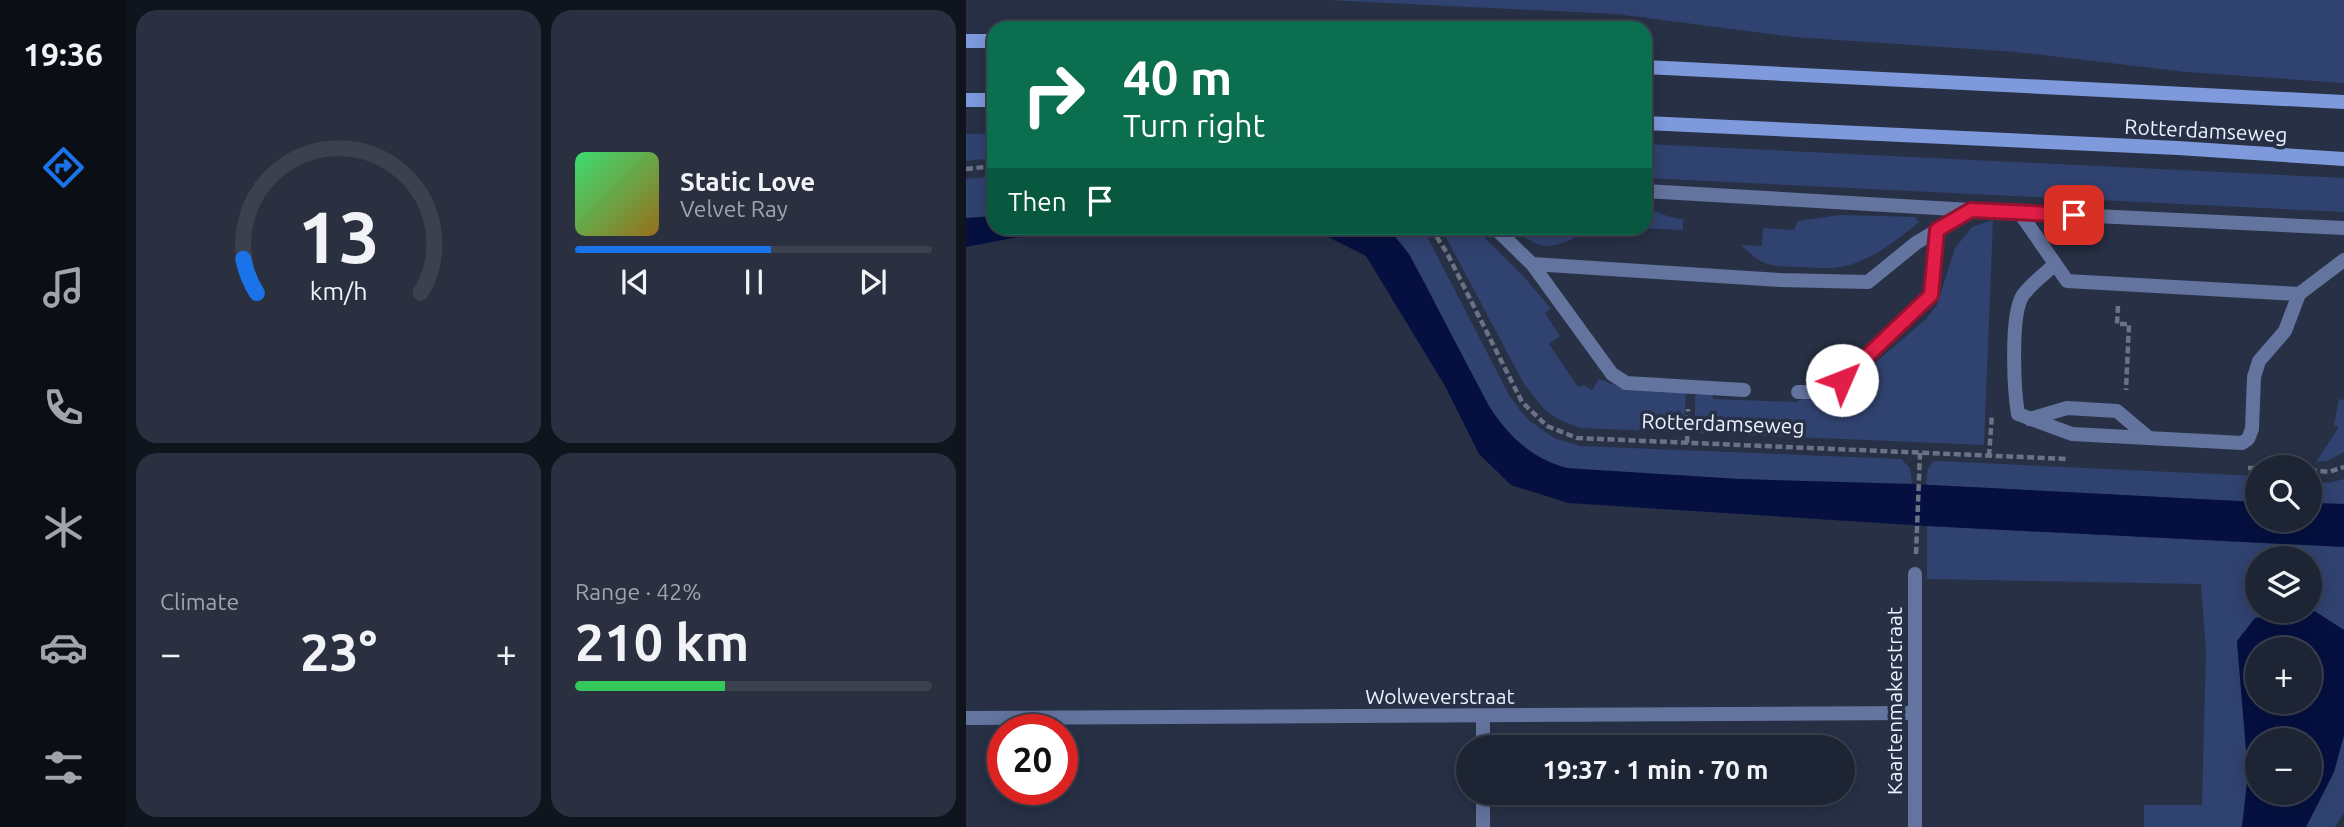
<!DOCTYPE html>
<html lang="en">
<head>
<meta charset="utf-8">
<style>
  :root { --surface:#1d2434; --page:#2a3040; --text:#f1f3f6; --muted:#a0a4ac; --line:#3b414f; --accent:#1a73e8 }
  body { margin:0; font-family:Ubuntu,sans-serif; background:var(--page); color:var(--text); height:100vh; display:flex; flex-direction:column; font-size:26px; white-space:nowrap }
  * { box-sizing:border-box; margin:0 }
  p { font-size:23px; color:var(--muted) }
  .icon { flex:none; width:38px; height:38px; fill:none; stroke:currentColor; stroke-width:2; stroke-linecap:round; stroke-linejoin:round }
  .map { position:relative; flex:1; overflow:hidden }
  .panel { display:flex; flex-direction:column; gap:10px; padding:10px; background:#10141d; width:840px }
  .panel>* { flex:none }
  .hud { position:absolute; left:21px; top:21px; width:665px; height:214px; border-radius:21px; box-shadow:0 4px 18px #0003,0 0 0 2px var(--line); background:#0b6e4f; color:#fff; overflow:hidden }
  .fabs { position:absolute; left:1279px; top:455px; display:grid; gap:14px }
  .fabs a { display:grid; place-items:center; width:77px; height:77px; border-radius:50%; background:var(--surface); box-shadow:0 4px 18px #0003,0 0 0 2px var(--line); font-size:35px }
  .speed { position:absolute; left:21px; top:714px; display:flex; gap:14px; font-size:35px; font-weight:700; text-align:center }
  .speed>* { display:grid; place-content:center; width:91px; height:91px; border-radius:50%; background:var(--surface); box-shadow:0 4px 18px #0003,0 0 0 2px var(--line); line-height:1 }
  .speed .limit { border:10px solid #d22; background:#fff; color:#111 }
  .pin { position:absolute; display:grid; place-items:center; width:60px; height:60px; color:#fff; margin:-30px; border-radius:14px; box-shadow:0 4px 10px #0006 }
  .me { position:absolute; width:77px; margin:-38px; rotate:46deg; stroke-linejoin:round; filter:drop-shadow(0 0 5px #0008) }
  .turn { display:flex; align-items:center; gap:24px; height:147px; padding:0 21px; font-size:32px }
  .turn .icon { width:91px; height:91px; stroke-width:2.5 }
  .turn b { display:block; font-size:49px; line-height:60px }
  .then { display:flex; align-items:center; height:66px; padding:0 21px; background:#0003; gap:14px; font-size:26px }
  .big { font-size:52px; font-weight:700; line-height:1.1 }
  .panel .tile { flex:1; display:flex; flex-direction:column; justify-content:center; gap:10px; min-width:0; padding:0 24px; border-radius:21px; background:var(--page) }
  .panel .dial { align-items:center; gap:0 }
  .dial svg { height:182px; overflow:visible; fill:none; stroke:var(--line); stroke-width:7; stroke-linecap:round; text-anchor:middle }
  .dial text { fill:var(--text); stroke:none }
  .song { display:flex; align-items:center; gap:21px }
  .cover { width:84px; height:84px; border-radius:10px; background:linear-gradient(135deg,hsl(140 70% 55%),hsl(40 70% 35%)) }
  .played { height:7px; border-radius:4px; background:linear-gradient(90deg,var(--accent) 55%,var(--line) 55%) }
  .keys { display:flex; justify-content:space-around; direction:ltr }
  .heat { display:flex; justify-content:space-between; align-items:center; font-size:38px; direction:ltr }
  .charge { height:10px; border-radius:5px; background:linear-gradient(90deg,#34c759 42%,var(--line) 0) }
  .panel .tiles { flex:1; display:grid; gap:10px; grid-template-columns:repeat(2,1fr) }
  .trip { position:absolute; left:490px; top:735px; width:399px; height:70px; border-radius:35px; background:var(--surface); box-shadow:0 4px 18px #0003,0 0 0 2px var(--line); font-weight:700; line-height:70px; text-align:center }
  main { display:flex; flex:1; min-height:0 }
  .dock { display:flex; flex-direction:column; width:126px; justify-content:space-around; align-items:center; background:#0c0e15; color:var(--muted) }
  .dock .icon { width:49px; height:49px }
  .dock .active { color:var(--accent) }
  .dock b { font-size:32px; color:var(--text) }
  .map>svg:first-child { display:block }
</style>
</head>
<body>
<main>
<nav class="dock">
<b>19:36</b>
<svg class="icon active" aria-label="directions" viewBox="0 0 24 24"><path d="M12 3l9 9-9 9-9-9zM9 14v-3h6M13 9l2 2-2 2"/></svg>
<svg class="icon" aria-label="music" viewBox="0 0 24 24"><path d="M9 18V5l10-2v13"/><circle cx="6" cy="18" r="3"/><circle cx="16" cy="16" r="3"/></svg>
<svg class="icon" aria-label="phone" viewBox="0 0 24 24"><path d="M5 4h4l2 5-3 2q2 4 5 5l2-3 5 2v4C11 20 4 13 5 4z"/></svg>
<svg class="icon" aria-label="climate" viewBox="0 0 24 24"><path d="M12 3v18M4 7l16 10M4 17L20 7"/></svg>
<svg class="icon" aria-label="car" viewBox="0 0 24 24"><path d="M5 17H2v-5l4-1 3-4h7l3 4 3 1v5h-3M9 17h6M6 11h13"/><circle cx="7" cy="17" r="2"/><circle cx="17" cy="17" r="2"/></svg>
<svg class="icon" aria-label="filters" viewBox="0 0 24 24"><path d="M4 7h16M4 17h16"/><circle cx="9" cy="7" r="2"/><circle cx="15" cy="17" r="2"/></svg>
</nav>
<section class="panel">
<div class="tiles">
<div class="tile dial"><svg viewBox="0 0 100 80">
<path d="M14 69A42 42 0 1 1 86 69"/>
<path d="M14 69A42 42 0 0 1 8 54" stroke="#1a73e8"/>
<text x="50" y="56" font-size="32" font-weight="700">13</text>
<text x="50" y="72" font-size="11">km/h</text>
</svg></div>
<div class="tile">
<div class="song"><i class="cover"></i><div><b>Static Love</b><p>Velvet Ray</p></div></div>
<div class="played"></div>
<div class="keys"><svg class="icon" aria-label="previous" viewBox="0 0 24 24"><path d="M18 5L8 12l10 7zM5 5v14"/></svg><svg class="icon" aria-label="pause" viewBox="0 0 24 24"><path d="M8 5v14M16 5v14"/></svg><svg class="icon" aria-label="next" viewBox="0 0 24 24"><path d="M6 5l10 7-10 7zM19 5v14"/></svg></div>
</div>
<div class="tile"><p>Climate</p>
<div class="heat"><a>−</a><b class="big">23°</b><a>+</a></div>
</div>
<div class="tile"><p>Range · 42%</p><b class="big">210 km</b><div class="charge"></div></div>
</div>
</section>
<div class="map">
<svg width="1378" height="827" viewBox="0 0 1378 827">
  <rect width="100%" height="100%" fill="#273045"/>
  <g fill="#30426f">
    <path d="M362,0H1378V83L1220,72L1051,52L828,37L650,14Z"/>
    <path d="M0,134H28V158L0,161Z"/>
    <path d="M679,144L1378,178V212L679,178Z"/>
    <path d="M28,176V216L0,218V179Z"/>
    <path d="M679,208C692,211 704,219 717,219V230L674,228H679Z"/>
    <path d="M875,215L949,217L953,222C929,242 900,265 867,268C856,269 844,267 834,267C803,266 798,267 775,245L796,246L797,228L828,230L832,221Z"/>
    <path d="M1027,220L1018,445L732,433L729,431V397L732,393L747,391V399L830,402L840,397L859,396L876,391L960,319L971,305L989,248L1006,227Z"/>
    <path d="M422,228H455L464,242L543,395L553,409L564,421L588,438L614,446L935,459L944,468L946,484L773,479L615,470C507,460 487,297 422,228Z"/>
    <path d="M475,228H509L560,279L585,309L579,313L594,336L583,344L612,387L618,385L626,390L633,379L654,387L718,390L720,392L718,429L715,432L614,428L590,418L578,409L558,384Z"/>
    <path d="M548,228H633C595,239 584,262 548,228Z"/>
    <path d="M1373,399L1378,400V452L1361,461L1350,462L1373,427L1368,425Z"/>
    <path d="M972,461L1291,476V502L960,485L962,469L967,462Z"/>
    <path d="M1378,479V504L1344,503V480L1362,483Z"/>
    <path d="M961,526L1378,547V630L1344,610V558H1292V611H1339L1290,618L1271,641L1282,774L1276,827H1178V805H1236L1240,650L1235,584L961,579Z"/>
    <path d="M1378,735V813L1369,827H1340L1368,772Z"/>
  </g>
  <g fill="#051040" fill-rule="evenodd">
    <path d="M28,216V228H422L443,254L523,406C542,436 565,458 600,468L773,479L946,484L1291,502L1292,520H1344V503L1378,504V547L961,526L602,503L545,485L513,454L479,386L400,256L360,236L84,231L0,247V218Z"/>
    <path d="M1347,610L1378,630V735L1368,772L1340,827H1276L1282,774L1271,641L1289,618ZM1292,649H1344V702H1292ZM1292,740H1344V793H1292Z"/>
  </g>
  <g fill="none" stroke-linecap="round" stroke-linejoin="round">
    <g stroke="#6a7285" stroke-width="4.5" stroke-dasharray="7 3.5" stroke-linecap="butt">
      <path d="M0,169L28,166"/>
      <path d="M465,228L481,253L556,402L581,426L611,438L1102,459"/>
      <path d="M1152,306L1151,324H1163L1160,390"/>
      <path d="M721,443L722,409"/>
      <path d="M1023,456L1026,414"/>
      <path d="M1282,468H1292"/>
      <path d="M1344,470L1363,472L1378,467"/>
      <path d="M950,554L954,453"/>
    </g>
    <g stroke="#63749e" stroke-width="14">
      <path d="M679,191L1005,210L1378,228"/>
      <path d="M1054,213L1101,281L1333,294L1378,260"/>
      <path d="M529,228L566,264L814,280L902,282L950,243L1005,210"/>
      <path d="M566,264L646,374L660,383L778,390"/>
      <path d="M1089,264C1079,274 1065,284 1057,295C1044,314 1048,390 1052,414L1106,434L1276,443L1282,439L1286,429L1288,377L1293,361L1319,331L1333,294"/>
      <path d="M832,392H853L876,380L965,295L971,230"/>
      <path d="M1064,419L1101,408L1151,411L1183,438"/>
    </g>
    <g stroke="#63749e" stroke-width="14">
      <path d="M0,718L949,713"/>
      <path d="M517,747V717"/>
      <path d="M517,827V793"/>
      <path d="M949,827V574"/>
    </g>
    <g stroke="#7e9add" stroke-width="14">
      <path d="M0,41H28"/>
      <path d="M679,67L1378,102"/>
      <path d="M0,100H28"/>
      <path d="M679,123L1212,148L1378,159"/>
    </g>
  </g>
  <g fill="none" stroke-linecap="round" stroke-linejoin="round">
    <defs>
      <path id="route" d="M876,380L965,295L971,230L1005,210L1108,215"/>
    </defs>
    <use href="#route" stroke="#92132f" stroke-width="18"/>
    <use href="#route" stroke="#e11d48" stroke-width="12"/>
  </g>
  <g text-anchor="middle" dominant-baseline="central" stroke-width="7" stroke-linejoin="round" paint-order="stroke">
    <g font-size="21" fill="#eaf1ff" stroke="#273045">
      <text transform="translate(1240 130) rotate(3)">Rotterdamseweg</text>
      <text transform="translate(757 423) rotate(2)">Rotterdamseweg</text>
      <text x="474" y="696">Wolweverstraat</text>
      <text transform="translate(928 701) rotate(-90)">Kaartenmakerstraat</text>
    </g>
  </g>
</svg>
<div class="fabs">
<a><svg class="icon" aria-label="search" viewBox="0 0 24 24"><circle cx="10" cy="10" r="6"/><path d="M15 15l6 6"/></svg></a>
<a><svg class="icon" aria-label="layers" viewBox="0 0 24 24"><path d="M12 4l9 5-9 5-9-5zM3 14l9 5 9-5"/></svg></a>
<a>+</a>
<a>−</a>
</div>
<div class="speed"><div class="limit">20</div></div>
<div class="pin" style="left:1108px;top:215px;background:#d93025"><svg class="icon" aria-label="arrive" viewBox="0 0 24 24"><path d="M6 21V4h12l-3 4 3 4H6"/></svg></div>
<svg class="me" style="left:876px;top:380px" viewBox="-20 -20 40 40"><circle r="19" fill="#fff"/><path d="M0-13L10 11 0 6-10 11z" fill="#e11d48"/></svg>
<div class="trip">19:37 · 1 min · 70 m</div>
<div class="hud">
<div class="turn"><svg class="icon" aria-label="right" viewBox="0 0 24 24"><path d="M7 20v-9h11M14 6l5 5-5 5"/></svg><div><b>40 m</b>Turn right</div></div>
<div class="then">Then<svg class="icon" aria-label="arrive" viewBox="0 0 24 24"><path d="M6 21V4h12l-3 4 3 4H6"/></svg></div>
</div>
</div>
</main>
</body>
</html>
